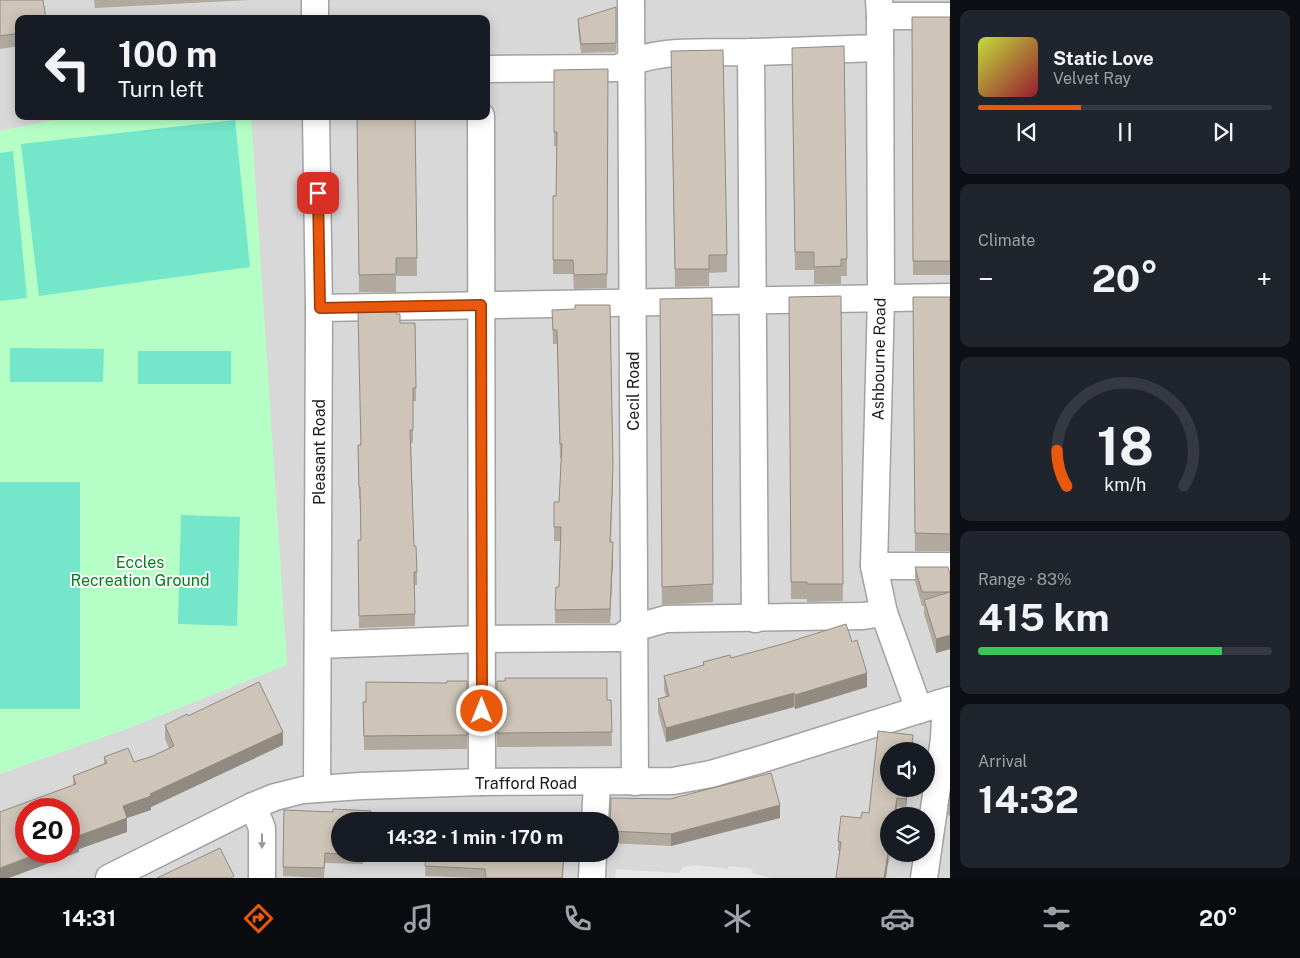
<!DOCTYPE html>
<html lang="en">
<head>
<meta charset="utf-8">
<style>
  :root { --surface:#171b24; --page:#20242c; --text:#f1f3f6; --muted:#9ea1a6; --line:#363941; --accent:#ea580c }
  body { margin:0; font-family:"Public Sans",sans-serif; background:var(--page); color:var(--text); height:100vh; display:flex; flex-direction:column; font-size:19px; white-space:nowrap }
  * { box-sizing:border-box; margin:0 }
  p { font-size:16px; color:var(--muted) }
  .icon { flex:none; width:28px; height:28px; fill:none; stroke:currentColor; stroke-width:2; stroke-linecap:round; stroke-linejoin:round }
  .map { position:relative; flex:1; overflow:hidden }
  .drawer { display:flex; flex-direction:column; gap:10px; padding:10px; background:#0d0f14; width:350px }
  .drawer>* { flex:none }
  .top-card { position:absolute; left:15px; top:15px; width:475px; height:105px; border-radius:10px; box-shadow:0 2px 12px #0003; background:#171b24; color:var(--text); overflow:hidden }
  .fabs { position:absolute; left:880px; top:742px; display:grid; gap:10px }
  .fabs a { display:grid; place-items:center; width:55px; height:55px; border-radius:50%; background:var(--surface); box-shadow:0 2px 12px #0003; font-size:25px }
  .speed { position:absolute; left:15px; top:798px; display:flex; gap:10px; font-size:25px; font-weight:700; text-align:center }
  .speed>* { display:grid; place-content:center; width:65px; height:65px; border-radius:50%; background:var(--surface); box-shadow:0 2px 12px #0003; line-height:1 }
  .speed .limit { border:8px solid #d22; background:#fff; color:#111 }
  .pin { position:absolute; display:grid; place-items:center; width:42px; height:42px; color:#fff; margin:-21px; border-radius:10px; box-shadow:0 2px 8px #0006 }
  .me { position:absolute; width:55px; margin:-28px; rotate:0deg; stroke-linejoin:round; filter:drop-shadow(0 0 4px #0008) }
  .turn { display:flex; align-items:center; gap:18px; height:105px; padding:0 20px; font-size:22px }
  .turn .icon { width:65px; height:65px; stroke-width:2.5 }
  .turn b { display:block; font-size:35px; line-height:42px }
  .big { font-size:38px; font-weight:700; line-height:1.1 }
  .drawer .card { flex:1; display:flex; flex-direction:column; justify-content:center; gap:8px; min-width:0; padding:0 18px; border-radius:10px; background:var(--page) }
  .drawer .dial { align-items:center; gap:0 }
  .dial svg { height:130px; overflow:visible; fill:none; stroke:var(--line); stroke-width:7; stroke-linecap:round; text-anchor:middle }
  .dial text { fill:var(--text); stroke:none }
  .song { display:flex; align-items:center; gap:15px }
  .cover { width:60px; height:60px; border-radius:8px; background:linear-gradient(135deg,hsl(70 70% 55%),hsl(350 70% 35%)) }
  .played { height:5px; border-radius:2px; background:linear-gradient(90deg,var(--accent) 35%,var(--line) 35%) }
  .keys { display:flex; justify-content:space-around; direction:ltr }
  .heat { display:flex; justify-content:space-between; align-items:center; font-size:28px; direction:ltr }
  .charge { height:8px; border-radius:4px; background:linear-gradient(90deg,#34c759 83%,var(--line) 0) }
  .trip { position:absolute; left:331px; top:812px; width:288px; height:50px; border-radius:25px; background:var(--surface); box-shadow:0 2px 12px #0003; font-weight:700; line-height:50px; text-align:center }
  .menu { display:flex; height:80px; justify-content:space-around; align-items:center; background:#090b0e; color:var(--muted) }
  .menu .icon { width:35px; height:35px }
  .menu .on { color:var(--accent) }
  .menu b { font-size:22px; color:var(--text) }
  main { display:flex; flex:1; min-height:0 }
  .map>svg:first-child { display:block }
</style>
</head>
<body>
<main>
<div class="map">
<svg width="950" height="878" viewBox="0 0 950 878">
  <rect width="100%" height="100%" fill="#eeebdf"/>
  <path fill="#d9d8d8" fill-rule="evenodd" d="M0,0H950V878H0ZM19,19H486V116H19ZM889,751H926V789H889ZM26,809H69V851H26ZM889,816H926V854H889ZM340,821H610V854H340Z"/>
  <path fill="#b5ffc6" d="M88,116H251L287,665L132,727L0,774V131L49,121Z"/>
  <g fill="#74e6ca">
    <path d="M235,120L250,267L39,296L21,144Z"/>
    <path d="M13,151L27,298L0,301V153Z"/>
    <path d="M10,348L104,349L103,382H10Z"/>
    <rect x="138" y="351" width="93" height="33"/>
    <rect x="0" y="482" width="80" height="227"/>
    <path d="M181,515L240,517L237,626L178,624Z"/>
  </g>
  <path fill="#e7e7e7" d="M696,865L728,869V866L753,869L751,873L771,878H615L616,869L679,873L683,867Z"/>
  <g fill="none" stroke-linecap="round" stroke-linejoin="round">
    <defs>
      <g id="minor">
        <path d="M315,0V19"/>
        <path d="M631,0L635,782"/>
        <path d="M879,0L880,16L881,298L874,566L884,613L919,710"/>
        <path d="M880,16H950"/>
        <path d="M751,52L755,619"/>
        <path d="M486,69L618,68C658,46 708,54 753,52C795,51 837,49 880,48"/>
        <path d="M316,116L319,308L317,788"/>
        <path d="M481,116L482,782"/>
        <path d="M319,308L950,297"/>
        <path d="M874,566H950"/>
        <path d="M318,645L482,639L620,638L634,628L666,619L863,616L884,613"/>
        <path d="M253,806L262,828V878"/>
        <path d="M595,821L597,783"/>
        <path d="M109,878L253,806L275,797L303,790L361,786L482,782L673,781L711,774L759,760L950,700"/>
        <path d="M592,878L593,854"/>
        <path d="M924,878L944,739L945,718L940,703"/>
      </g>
    </defs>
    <use href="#minor" stroke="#a2a2a2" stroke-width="29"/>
    <use href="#minor" stroke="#fff" stroke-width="26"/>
  </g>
  <g fill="#b1a99e">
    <path d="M0,0L19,19V46L0,49Z"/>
    <path d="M94,0H250L95,8Z"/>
    <path d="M616,7V52L581,53L578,29V19Z"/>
    <path d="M912,17H950V275H913Z"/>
    <path d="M792,66L847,259V276H841V284H814V270H795Z"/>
    <path d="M671,68L727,255V272L709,273V286L675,287Z"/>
    <path d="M608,69L607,288L574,289L573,274H553V196H556L557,146H554V70Z"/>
    <path d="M357,116H415L417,276H396V292H359Z"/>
    <path d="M841,296L843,601L807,602V599H791L789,297Z"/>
    <path d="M913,297H950V551H915Z"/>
    <path d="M712,298L713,602L662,605L660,299Z"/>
    <path d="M552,310L613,481L611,542L613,556L610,623H555V610L559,587L560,541H554V527L559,502L561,458H560L557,344H553Z"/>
    <path d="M396,314L400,323H415L416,401H413V443H411L414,546L417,572V585H415V626L359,628L358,540H361L360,499H359L358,445H360Z"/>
    <path d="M915,567H948L950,649L936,653L924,614V606H922L915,581Z"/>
    <path d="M731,658L867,687L795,709L794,707L666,742L658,712V699L666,696L664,690V676L703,665V662Z"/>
    <path d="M467,681V749L364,750L363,702Z"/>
    <path d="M497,681L607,700H611L612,746L497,747Z"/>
    <path d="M188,716L283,745L151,807V810L127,818V832L79,849V852L73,786V776L104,764V757L134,762L153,756L169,748L165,739V725Z"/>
    <path d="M913,744L906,808L897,807L889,816V854H890L889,863L838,851V841L861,818L869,813Z"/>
    <path d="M950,793V816L948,815V806Z"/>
    <path d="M284,810L340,821L363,854V864L325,863L324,878L283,876Z"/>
    <path d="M780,818L671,846L610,843V831Z"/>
    <path d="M426,854H564L563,878H475L425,876Z"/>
  </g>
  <g fill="#908a81">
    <path d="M613,542V556L610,623V609Z"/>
    <path d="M950,635V649L936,653V639Z"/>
    <path d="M867,673V687L795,709V695Z"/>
    <path d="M794,693V707L666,742V728Z"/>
    <path d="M283,732V745L151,807V810L127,818V832L79,849V852L9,878H0V868L45,851H69V842L123,806Z"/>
    <path d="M907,789H908L906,808V799Z"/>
    <path d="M897,798V807L896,816H894Z"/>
    <path d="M780,805V818L671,846V834Z"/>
    <path d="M888,853V863L886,878H884Z"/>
  </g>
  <g fill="#cec5b8" stroke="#908a81">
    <path d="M0,0H43L46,19H19V33L0,36Z"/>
    <path d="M616,7V43L581,44L578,19Z"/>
    <path d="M912,17H950V261H913Z"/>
    <path d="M844,46L847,259H841V266L814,267V252H795L792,48Z"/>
    <path d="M723,50L727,255H709V269H675L671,51Z"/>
    <path d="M608,69L607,274L574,275L573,260H553V196H556L557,132H554V70Z"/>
    <path d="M357,116H415L417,258H396V274L359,275Z"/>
    <path d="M841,296L843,584H807V582H791L789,297Z"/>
    <path d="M913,297H950V534L915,533Z"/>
    <path d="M712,298L713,584L662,587L660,299Z"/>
    <path d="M575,305H610L613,467L610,542H613L610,609L555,610L556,587H559L561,527H554V502H559L562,444H560L557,330H553L552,310L575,309Z"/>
    <path d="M396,309V314H400V323H415L416,388H413V430H410L414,546H416L417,572H414L415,614L359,616L358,540H361L360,487H359L358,445H361L358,314L359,310Z"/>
    <path d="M915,567H948L950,574V592H922Z"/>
    <path d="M950,592V635L936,639L924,600Z"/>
    <path d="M846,624L852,642L857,640L867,673L795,695L794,693L666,728L658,699L669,696L664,676L704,665L703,662L730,655L731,658L786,643Z"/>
    <path d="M505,678H607V700H611L612,732L497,733V681H505Z"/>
    <path d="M447,681H467V735L364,736L363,702H366V682L447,683Z"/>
    <path d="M259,682L283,732L150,794L151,796L123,806L127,818L78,836L79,839L69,842V809H26V851H45L0,868V812L76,784L73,776L107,763L104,757L128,748L134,762L153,756L174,746L165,725L187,714L188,716Z"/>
    <path d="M878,731L913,735L911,751H889V789H907L906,799L897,798L894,816H889V853H888L884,878H836L841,842L838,841L841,816L861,818L862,812L869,813Z"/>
    <path d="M771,773L780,805L671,834L610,831L611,798L670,799Z"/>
    <path d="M950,793V806H948Z"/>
    <path d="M333,809L371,811V821H340V854H363V855L325,853L324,868L283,867L284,810L333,812Z"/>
    <path d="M473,816L565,817L564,821H427V818L473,820Z"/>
    <path d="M220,848L234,876L231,878H157Z"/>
    <path d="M426,854H564L562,878H486L485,869L425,866Z"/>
  </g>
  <defs><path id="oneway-solid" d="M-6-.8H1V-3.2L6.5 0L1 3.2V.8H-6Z" transform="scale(1.25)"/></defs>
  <use fill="#989898" href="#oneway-solid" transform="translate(262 841) rotate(90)"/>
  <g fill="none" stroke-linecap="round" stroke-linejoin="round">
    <defs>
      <path id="route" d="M318,193L320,308L481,305L482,711"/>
    </defs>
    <use href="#route" stroke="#983908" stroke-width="12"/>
    <use href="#route" stroke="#ea580c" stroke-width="9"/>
  </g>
  <g text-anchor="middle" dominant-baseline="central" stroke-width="4" stroke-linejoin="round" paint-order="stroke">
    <g font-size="16" fill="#1b1b1b" stroke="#fff">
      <text transform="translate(879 359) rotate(-89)">Ashbourne Road</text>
      <text transform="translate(633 391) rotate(-90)">Cecil Road</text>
      <text transform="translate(319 452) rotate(-90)">Pleasant Road</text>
      <text x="526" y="783">Trafford Road</text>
    </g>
    <g font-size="16" fill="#00821d" stroke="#fff">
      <text x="140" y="562">Eccles<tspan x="140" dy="18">Recreation Ground</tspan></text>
    </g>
  </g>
</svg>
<div class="fabs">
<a><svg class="icon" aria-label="sound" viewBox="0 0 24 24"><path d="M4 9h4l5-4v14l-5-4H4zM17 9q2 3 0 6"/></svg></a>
<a><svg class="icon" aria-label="layers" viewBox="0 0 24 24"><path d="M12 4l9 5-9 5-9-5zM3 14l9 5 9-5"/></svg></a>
</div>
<div class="speed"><div class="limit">20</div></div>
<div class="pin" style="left:318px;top:193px;background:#d93025"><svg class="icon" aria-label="arrive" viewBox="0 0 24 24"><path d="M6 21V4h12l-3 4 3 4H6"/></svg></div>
<svg class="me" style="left:482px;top:711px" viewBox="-20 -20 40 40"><circle r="17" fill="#ea580c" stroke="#fff" stroke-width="3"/><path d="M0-11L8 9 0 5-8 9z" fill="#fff"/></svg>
<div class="trip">14:32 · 1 min · 170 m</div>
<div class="top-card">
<div class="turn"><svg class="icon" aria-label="left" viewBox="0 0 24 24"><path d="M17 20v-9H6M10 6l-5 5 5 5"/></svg><div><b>100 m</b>Turn left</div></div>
</div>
</div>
<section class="drawer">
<div class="card">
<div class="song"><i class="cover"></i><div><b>Static Love</b><p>Velvet Ray</p></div></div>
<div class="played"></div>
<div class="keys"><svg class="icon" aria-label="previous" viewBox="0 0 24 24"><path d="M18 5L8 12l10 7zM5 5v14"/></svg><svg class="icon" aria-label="pause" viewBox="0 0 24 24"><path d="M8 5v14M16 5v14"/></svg><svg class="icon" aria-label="next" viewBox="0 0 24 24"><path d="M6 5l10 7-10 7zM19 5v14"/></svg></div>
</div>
<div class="card"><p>Climate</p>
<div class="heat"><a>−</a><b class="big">20°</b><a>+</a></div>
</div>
<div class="card dial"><svg viewBox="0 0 100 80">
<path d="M14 69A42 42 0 1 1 86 69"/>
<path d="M14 69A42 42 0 0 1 8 47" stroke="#ea580c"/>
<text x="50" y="56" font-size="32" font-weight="700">18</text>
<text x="50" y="72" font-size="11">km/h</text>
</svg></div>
<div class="card"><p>Range · 83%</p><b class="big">415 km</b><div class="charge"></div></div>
<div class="card"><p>Arrival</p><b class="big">14:32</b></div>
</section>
</main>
<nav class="menu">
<b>14:31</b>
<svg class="icon on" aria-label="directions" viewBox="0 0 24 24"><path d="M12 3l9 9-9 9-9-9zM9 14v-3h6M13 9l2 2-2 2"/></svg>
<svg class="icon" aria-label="music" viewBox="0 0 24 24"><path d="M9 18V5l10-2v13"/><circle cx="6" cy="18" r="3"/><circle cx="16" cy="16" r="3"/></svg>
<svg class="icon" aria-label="phone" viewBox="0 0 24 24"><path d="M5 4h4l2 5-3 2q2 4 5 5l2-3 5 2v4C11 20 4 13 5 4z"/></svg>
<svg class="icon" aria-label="climate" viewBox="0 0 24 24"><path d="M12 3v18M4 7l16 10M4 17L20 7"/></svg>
<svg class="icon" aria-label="car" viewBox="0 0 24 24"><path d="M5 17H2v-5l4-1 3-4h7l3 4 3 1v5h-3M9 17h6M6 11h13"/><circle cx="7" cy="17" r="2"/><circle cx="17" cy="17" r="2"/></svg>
<svg class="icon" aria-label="filters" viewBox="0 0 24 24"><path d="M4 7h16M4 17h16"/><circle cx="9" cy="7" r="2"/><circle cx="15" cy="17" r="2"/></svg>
<b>20°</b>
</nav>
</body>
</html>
